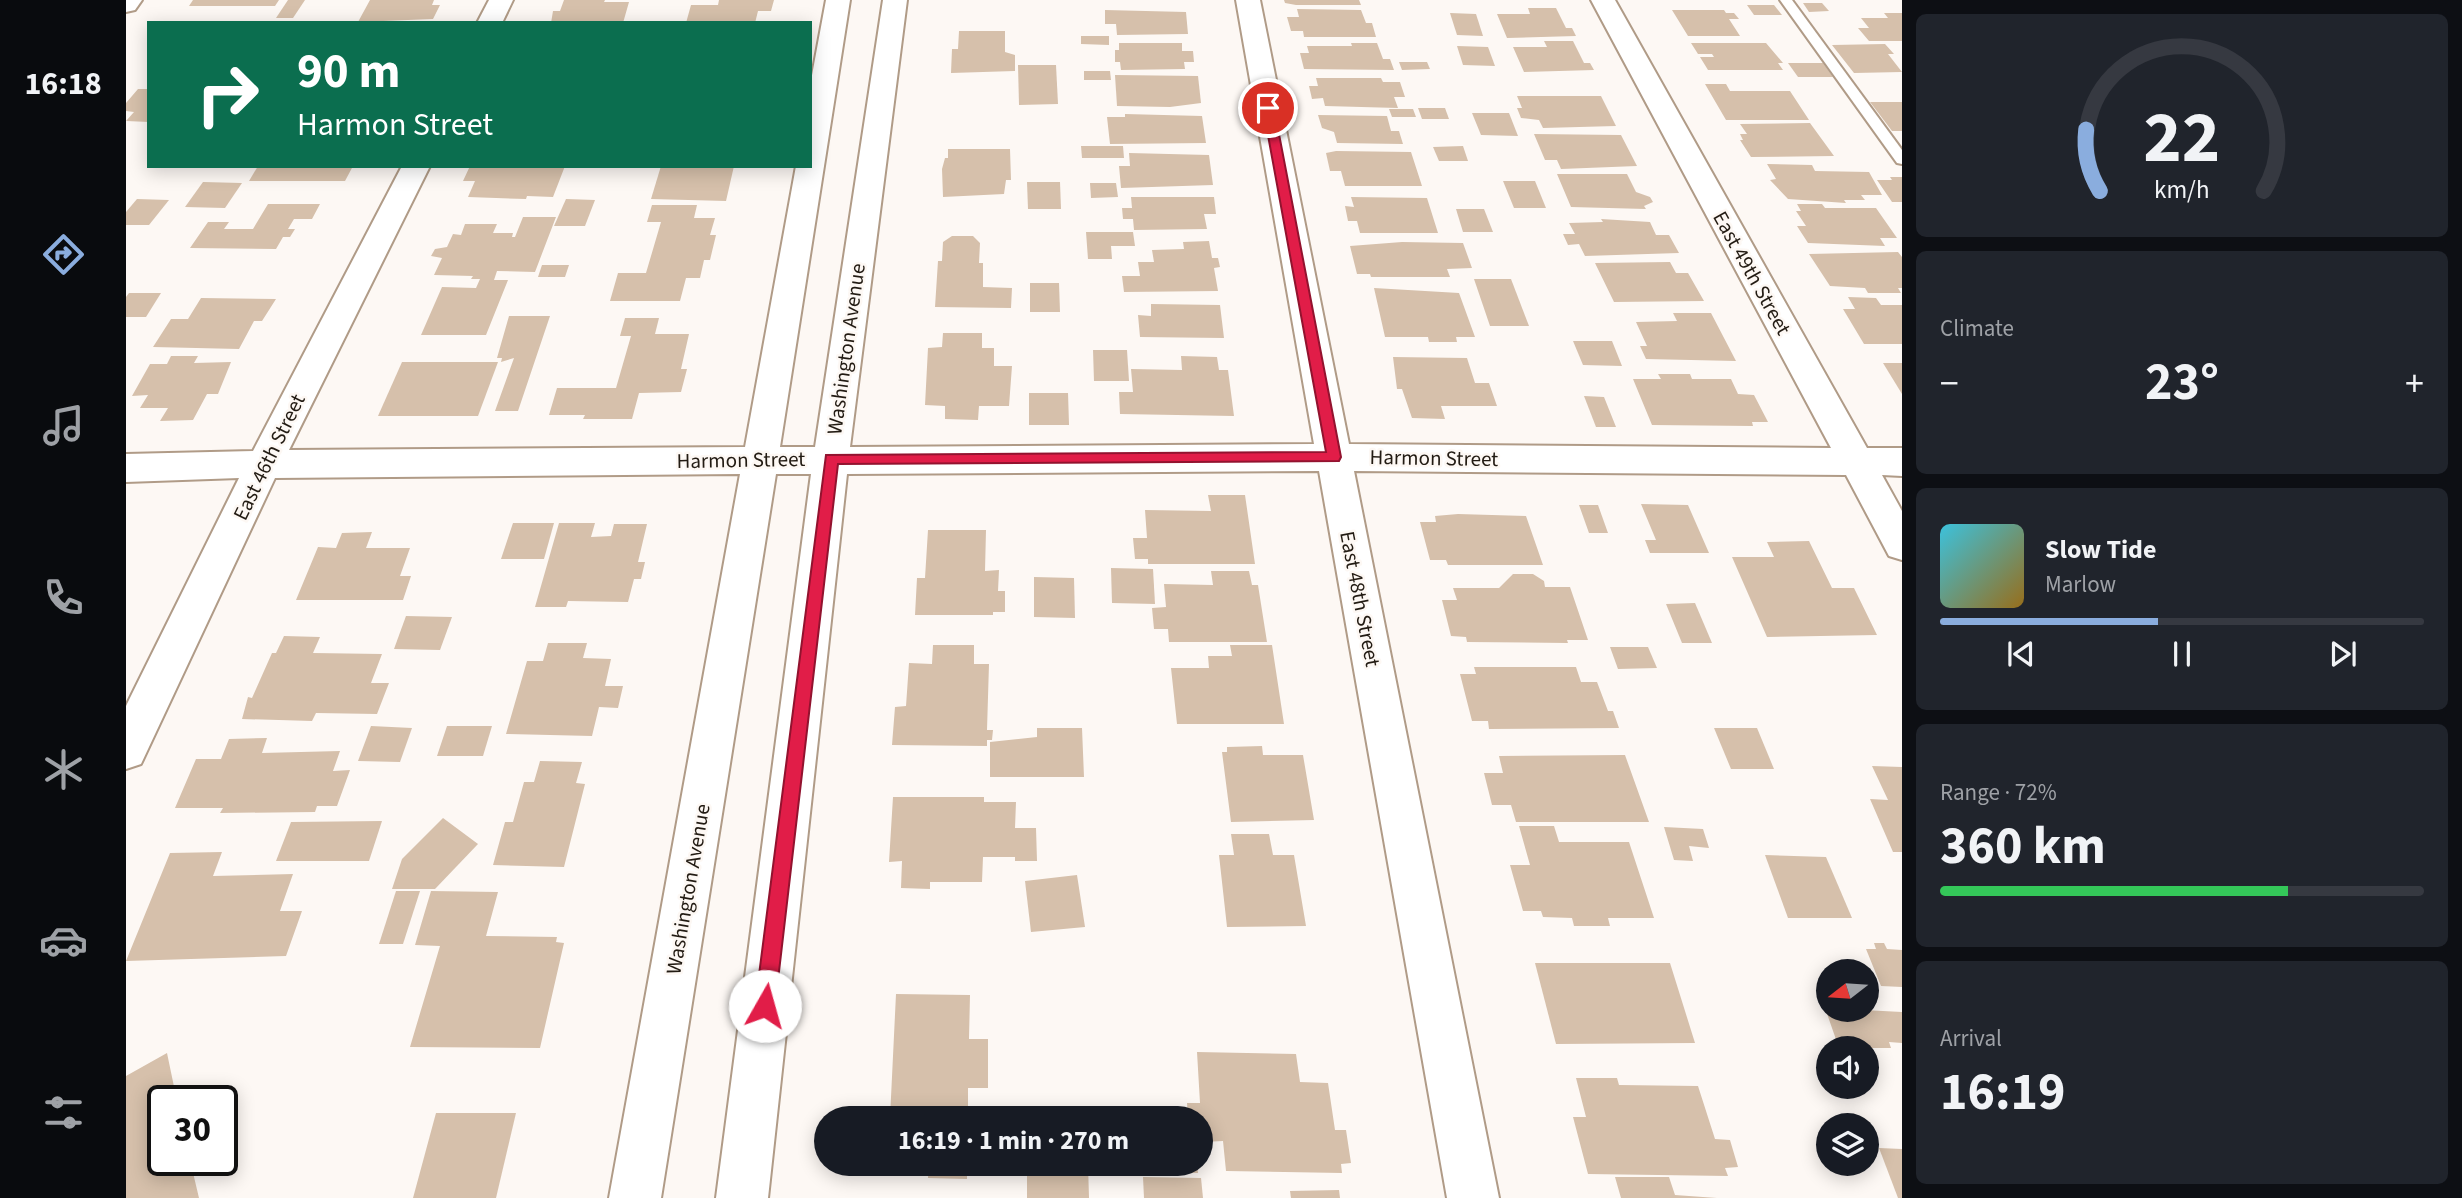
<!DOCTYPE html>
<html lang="en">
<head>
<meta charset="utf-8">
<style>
  :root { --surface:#171b24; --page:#20242c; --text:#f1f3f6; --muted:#9ea1a6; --line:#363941; --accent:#8aadde }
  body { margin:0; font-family:"Source Sans 3",sans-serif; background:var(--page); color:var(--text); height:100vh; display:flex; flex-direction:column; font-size:26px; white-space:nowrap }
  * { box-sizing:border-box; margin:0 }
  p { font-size:23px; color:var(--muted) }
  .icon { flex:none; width:38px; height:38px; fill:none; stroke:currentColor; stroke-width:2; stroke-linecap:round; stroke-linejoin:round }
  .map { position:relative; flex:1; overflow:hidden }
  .side { display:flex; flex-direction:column; gap:14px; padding:14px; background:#0d0f14; width:560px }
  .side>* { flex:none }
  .guide { position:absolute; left:21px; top:21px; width:665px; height:147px; border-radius:0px; box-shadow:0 4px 18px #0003; background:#0b6e4f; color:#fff; overflow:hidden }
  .needle { width:46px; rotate:253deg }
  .tools { position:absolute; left:1690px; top:959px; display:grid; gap:14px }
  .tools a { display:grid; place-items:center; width:63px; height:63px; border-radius:50%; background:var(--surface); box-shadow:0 4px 18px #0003; font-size:35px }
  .speed { position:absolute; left:21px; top:1085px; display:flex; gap:14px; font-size:35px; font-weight:700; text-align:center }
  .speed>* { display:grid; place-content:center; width:91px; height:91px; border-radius:50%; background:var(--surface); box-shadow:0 4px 18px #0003; line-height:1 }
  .speed .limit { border:4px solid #111; border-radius:10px; background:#fff; color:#111 }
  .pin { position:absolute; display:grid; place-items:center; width:60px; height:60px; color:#fff; margin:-30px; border:4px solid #fff; border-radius:50%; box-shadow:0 2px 7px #0007 }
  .me { position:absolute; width:77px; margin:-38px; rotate:7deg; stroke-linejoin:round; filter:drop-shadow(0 0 5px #0008) }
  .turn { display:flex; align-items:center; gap:24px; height:147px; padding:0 35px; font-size:32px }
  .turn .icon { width:91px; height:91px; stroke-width:2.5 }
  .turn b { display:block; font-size:49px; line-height:60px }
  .big { font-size:52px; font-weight:700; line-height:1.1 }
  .side .card { flex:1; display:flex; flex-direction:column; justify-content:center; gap:10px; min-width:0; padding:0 24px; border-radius:10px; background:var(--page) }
  .side .dial { align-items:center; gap:0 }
  .dial svg { height:182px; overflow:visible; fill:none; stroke:var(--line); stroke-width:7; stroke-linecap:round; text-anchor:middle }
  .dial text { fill:var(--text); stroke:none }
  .song { display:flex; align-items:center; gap:21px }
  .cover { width:84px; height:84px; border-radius:10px; background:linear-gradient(135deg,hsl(190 70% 55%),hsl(40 70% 35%)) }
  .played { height:7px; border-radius:4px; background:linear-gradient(90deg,var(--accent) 45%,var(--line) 45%) }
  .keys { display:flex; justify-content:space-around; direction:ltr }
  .heat { display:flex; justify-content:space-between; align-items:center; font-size:38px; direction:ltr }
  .charge { height:10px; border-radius:5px; background:linear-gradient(90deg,#34c759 72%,var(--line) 0) }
  .trip { position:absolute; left:688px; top:1106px; width:399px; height:70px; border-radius:35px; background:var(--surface); box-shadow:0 4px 18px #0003; font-weight:700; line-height:70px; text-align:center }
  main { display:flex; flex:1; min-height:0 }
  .dock { display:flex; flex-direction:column; width:126px; justify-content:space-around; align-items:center; background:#090b0e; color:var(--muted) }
  .dock .icon { width:49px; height:49px }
  .dock .active { color:var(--accent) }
  .dock b { font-size:32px; color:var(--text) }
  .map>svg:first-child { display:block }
</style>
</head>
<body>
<main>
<nav class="dock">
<b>16:18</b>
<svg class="icon active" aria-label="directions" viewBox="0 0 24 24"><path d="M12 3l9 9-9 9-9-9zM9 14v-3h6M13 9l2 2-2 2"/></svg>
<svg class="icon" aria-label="music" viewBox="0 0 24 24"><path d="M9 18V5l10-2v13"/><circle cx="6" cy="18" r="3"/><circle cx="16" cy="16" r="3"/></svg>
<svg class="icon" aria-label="phone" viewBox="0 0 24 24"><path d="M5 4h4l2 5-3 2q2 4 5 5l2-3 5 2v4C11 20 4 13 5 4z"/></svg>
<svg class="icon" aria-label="climate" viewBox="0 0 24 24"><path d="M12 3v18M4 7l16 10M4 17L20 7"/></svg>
<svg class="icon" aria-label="car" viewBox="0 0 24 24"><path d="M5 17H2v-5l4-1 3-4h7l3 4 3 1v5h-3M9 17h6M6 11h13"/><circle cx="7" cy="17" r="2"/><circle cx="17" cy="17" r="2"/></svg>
<svg class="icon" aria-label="filters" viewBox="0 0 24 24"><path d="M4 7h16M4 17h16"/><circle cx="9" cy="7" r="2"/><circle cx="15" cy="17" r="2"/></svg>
</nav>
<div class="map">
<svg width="1776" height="1198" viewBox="0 0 1776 1198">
  <rect width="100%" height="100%" fill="#fdf8f4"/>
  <g fill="#d6c0ab">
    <path d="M67,0H153L149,6H63Z"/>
    <path d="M162,0H179L167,18H150Z"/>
    <path d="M244,0H308L306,5H314L307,19L232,22Z"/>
    <path d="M438,0H479L478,2H503L497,23H425L427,11H434Z"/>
    <path d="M593,0H648L645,11H632L629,23H560L565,5H592Z"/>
    <path d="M1158,0H1233L1235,5H1170L1159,3Z"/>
    <path d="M1677,3H1696L1703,11L1683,12Z"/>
    <path d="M1621,5H1648L1656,15H1628Z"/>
    <path d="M1402,8H1430L1440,28H1446L1450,36L1381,38L1371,14H1404Z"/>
    <path d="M1171,9L1235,10L1240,23H1246L1250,37H1178L1177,31H1165L1161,17H1173Z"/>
    <path d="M979,10L1060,12L1062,34L991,35L990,24H979Z"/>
    <path d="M1546,10H1598L1600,13H1608L1613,19H1603L1614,36H1562Z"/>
    <path d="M1324,13L1350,14L1357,36L1331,35Z"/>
    <path d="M1758,13H1776V41H1743L1732,28H1743L1735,18H1762Z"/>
    <path d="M833,31H879V52L889,55V71L825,73L826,49H832Z"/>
    <path d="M955,36H983V45L955,44Z"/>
    <path d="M1418,41H1447L1458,63H1464L1468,70L1398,72L1387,47H1421Z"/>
    <path d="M993,43H1056V51H1067L1068,62H1058L1059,69L995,70L994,62H989V50H993Z"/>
    <path d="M1225,43H1251L1257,59H1264L1268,70L1178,69L1174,53H1183L1181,46H1226Z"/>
    <path d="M1565,43H1640L1657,63H1652L1657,70H1582L1574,57H1588L1586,54H1572Z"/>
    <path d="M1759,44L1768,54H1762L1776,72L1728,73L1706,45Z"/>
    <path d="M1331,46L1362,47L1369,66L1337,65Z"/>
    <path d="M1273,62H1301L1304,69L1276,70Z"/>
    <path d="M1662,63H1697L1707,77H1672Z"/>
    <path d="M892,65H930L932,104L893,105Z"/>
    <path d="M958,71H984L985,80H958Z"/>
    <path d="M989,75L1072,76L1075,103L1044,107L991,106Z"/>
    <path d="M1190,78H1255L1257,82H1274L1279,97H1268L1272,108L1199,106L1197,98L1186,99L1183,86H1192Z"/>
    <path d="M1579,84H1600L1604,91H1664L1683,120H1600Z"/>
    <path d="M12,89H23V122L0,121L8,112L0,111V103Z"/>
    <path d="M1391,96H1475L1490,126L1417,128L1413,120L1395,118L1391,108H1396Z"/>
    <path d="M1744,102H1776V131H1766Z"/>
    <path d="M1292,108H1319L1323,119H1296Z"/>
    <path d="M1263,109H1287L1290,117H1266Z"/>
    <path d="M1346,113H1383L1392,136L1355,135Z"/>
    <path d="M999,114L1076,116L1080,143L984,144L981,117H999Z"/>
    <path d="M1192,115L1261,116L1265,131H1273L1277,144L1211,143L1208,132L1196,128Z"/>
    <path d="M1684,123L1708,156L1625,157L1614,140H1617L1614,134H1621L1614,124Z"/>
    <path d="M1408,134L1495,135L1511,166L1435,169L1431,160H1419Z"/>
    <path d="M955,146H997L998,158H956Z"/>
    <path d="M1337,146L1342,161H1313L1307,147Z"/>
    <path d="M822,149H884L885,180H880L878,194L817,197L816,169L819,158H822Z"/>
    <path d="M1210,151L1285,152L1296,186H1219L1215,171H1204L1200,153Z"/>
    <path d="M1003,153L1083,155L1087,185L995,188L993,166H1004Z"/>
    <path d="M1641,164L1686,165L1689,171L1743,172L1756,195H1735L1739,200H1718L1720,203L1662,199L1644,180L1650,179Z"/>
    <path d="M132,166H227L219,181H123Z"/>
    <path d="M344,166H439L427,197L401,196L400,199L342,197L349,181H337Z"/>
    <path d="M535,166H608L600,201L525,199Z"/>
    <path d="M1431,174H1501L1510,192L1524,197L1527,202L1518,206L1520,209L1445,207Z"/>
    <path d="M1764,177H1776V202H1766L1751,180H1766Z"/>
    <path d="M1377,181H1409L1420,208H1388Z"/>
    <path d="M77,182L116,183L99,208L59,207Z"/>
    <path d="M901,182H934L935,209H902Z"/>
    <path d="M964,183H990L992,197L965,198Z"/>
    <path d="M1005,197H1088L1090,214H1078L1081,229L1008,230L1007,219H997L996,208H1006Z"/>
    <path d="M1225,197L1301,198L1312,233H1234L1231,221H1222L1219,206L1228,207Z"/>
    <path d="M11,199L43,200L23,225H0V212Z"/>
    <path d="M440,199L469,200L459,226H428Z"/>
    <path d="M142,204H194L186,219H168L162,229H169L164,237H157L150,249L64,248L82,222H103L98,229H127Z"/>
    <path d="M1671,204H1696L1699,208H1750L1771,238H1754L1759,246L1682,243L1671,226H1680L1670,211H1675Z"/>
    <path d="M526,205H571L568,218H589L584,235H590L584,260H578L574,278H560L554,301H484L492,273H520L535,222H521Z"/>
    <path d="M1330,209H1358L1367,232H1337Z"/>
    <path d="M397,217H430L409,272L371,271L368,280H382L360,335H295L316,287L350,288L354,279H345L347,276L308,275L316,258L305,256L309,249L321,247L327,234L335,235L339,224H371L367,233H387L386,237H389Z"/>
    <path d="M1475,219L1524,222L1530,235H1543L1553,253L1459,256L1453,244L1442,245L1437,234H1449L1443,223L1477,222Z"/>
    <path d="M960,232H1007L1009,246H985L986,259H962Z"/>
    <path d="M826,236H847L854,243L853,263H857V287L886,288L885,308L809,307L812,261H816L817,242Z"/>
    <path d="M1083,241L1086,258H1092L1094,267L1088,268L1092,291L998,292L996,276H1014L1012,262H1028L1026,250L1058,249L1057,242Z"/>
    <path d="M1276,242L1337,243L1346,268L1321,269L1324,277H1245L1244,274H1231L1224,246Z"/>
    <path d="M1772,252L1776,257V288H1772L1775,293H1742L1739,288L1704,286L1683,254Z"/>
    <path d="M1544,262L1550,273H1562L1578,301L1488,302L1469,263Z"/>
    <path d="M416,265H443L439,277H412Z"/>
    <path d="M1348,279H1385L1403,326H1364Z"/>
    <path d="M904,283H933L934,312H904Z"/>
    <path d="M1248,288L1333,293L1349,337H1330L1331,342H1303L1302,337H1259Z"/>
    <path d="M3,293H35L20,317H0V297Z"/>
    <path d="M1722,297L1750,298L1755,305H1776V344H1738L1717,309H1729Z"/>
    <path d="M75,298L150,299L136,321H128L113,349L27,347L45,319H62Z"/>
    <path d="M1025,304L1094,305L1098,338L1014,337L1012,315L1025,316Z"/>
    <path d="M1547,313H1585L1610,361L1520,359L1514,346H1521L1510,322L1551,321Z"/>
    <path d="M383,316H424L392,411H369L388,358L375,362L376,358H371Z"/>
    <path d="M499,318H533L529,334H563L555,369H561L555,392L513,393L506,419H457L459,415H423L431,388H490L505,336H494Z"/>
    <path d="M817,333H856V348H868V366H886L883,406H853L852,420L819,419V406L799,405L802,348L816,347Z"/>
    <path d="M1447,341H1486L1496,366L1457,365Z"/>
    <path d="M967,350H1001L1003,381H968Z"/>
    <path d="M45,356H72L68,363L105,362L92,394H81L67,420L34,421L42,408H14L22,395L6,396L24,364H41Z"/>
    <path d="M1055,356L1091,357L1093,370H1102L1108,416L994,414L993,392H1007L1005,369L1056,370Z"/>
    <path d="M1267,357L1341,358L1349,383H1363L1371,406H1315L1319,419L1286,418L1276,389H1271Z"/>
    <path d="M276,362H372L352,416H252Z"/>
    <path d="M1757,363H1776V394Z"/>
    <path d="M1532,374H1564L1566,379H1605L1612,394L1628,395L1642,422H1626L1627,426L1526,425L1507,379H1535Z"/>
    <path d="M903,393H942L943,425H903Z"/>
    <path d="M1458,396L1478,397L1490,427H1470Z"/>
    <path d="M1082,495H1119L1129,564H1022V559H1009L1007,538H1021L1019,510L1085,511Z"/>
    <path d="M1515,504L1562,505L1583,553H1524L1519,540H1530Z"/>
    <path d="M1453,505H1472L1482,533H1463Z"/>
    <path d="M1332,514L1400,516L1417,565H1322L1320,560H1304L1294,522H1310L1309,516Z"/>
    <path d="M387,523H428L418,559H375Z"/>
    <path d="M433,523H469L465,537L485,536L488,524H521L512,562H519L515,579H508L502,602L442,601L440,607H409Z"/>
    <path d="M802,530H860L859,571L873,570L872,591H879V612H867V615H789L791,578H799Z"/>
    <path d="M246,532L240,548H284L274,576H285L277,600H170L192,547L210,548L216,533Z"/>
    <path d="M1683,541L1706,588H1728L1751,635L1641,637L1606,557H1648L1641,542Z"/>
    <path d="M985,568L1027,569L1029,604L986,603Z"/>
    <path d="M1085,571H1123L1126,585H1132L1141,642H1043L1042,629H1028L1026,608L1040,607L1038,584L1087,585Z"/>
    <path d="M1387,574H1407L1418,581L1419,587H1444L1462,640H1441L1442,643L1341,642L1340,637L1325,636L1316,600H1331L1327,588H1373Z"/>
    <path d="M908,577L948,578L949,618L908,617Z"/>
    <path d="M1569,603L1586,643H1556L1540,604Z"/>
    <path d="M280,616L326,617L314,650L268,649Z"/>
    <path d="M158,636L194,637L187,653L256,654L245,683H263L251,714L190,713L186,721L116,719L122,697L126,698L146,653H150Z"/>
    <path d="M422,643H461L457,658L485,659L479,686H497L492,708L473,707L466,736L380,734L401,661H417Z"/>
    <path d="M807,645H848V664H863L861,730H867L866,740H861V746L766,745L769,707L780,706L783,663L806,664Z"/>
    <path d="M1104,645H1146L1158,724H1051L1045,668H1083L1082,656H1106Z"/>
    <path d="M1484,647H1522L1531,668L1492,669Z"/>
    <path d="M1348,667H1450L1455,682H1471L1482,711H1487L1493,728L1363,729L1362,721H1346L1334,674H1350Z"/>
    <path d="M245,726L286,728L274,762L232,761Z"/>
    <path d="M321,726H366L357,756H311Z"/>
    <path d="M911,728H956L958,777H864V742L911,737Z"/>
    <path d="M1588,728H1631L1648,769H1605Z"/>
    <path d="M141,738L136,753L214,751L207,771L224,770L211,806H191L189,812L94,813L97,808H49L70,759H95L103,739Z"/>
    <path d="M1136,746L1137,755H1177L1188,820L1105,822L1096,752H1101V747Z"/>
    <path d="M1499,755L1523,822H1390L1385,805H1366L1358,773H1377L1373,756Z"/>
    <path d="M414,761L456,762L450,783L459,784L438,867L367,865L379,822H387L398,782H408Z"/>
    <path d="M1746,766L1776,767V852H1767L1744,799L1762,800Z"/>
    <path d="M767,797H858V802H890L889,828H910L911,861H889V857H857L856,882H804V889L775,888L776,861L763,862Z"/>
    <path d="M317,818L352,844L309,889H266L276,859Z"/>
    <path d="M256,821L243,861H150L165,822Z"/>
    <path d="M1393,826H1428L1433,842H1503L1528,918H1482L1484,926H1448L1446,918L1417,917L1415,911H1397L1384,865H1404Z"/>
    <path d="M1538,827L1577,829L1583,848L1563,846L1567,861L1548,860Z"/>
    <path d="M1105,834H1143L1147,855H1168L1180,926L1101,927L1093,855H1108Z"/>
    <path d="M96,852L87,876L167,874L154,911H176L160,956L0,961L44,853Z"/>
    <path d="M1639,855L1700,857L1726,918H1662Z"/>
    <path d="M951,875L959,927L905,932L899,881Z"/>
    <path d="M270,891H294L277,944H253Z"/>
    <path d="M305,891L372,892L360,936L431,937L430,942L438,943L414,1048L284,1047L314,946L289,945Z"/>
    <path d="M1748,943H1758L1761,949L1776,950V987L1755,986L1740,949H1750Z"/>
    <path d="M1409,963H1544L1569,1043L1430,1044Z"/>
    <path d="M770,994L844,995L843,1039H862V1088H842V1118H764Z"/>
    <path d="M1699,1008L1776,1012V1043L1763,1042L1765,1048H1713Z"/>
    <path d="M1071,1052L1170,1054L1174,1082L1202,1083L1209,1130H1220L1225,1163L1215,1164L1216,1173L1100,1171L1097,1141L1077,1142L1074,1118H1062L1061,1103H1074Z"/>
    <path d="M41,1053L51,1101H37V1160H64L73,1198H0V1076Z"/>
    <path d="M1450,1078H1491L1493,1085L1572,1086L1589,1139L1604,1140L1612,1167L1599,1168L1602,1176L1462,1174L1447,1117H1460Z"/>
    <path d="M310,1113H390L370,1198H287Z"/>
    <path d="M1753,1148L1776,1149V1198H1772Z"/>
    <path d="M803,1164H841V1179L802,1178Z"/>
    <path d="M901,1164H962L963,1198H901Z"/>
    <path d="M1018,1164H1071L1072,1173L1019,1172Z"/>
    <path d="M1017,1177L1075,1178L1077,1198H1018Z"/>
    <path d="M1489,1177H1543L1549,1195L1591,1198H1495Z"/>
    <path d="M1213,1190L1214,1198H1165L1164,1191Z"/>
  </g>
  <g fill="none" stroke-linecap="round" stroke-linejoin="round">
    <defs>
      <path id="lane" d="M1654,0H1666L1776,150V164L1771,163Z"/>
      <g id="street">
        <path d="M0,0H16L9,10L0,12Z"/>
        <path d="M363,0H387L376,23H351Z"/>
        <path d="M700,0H724L654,447H689L757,0H781L724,447L1188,444L1110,0H1134L1223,444L1705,448L1465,0H1489L1741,448H1776V476L1756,475L1776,511V560L1763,556L1720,475L1228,471L1373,1198H1321L1193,471L721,474L642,1198H590L685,474H650L535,1198H483L614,474L149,478L15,764L0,769V706L113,478L0,482V454L127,451L276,166H304L163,450L619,447L670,166H684V86Z"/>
      </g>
    </defs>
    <use href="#lane" stroke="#b09b87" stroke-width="4"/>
    <use href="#street" stroke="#b09b87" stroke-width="4"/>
    <use href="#lane" fill="#fff" fill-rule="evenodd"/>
    <use href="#street" fill="#fff" fill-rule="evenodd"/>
  </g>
  <path fill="#e11d48" stroke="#92132f" stroke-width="2" d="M1142,104L1148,108L1215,457L1213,461L712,464L649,1006L646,1013L639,1016L632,1013L629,1006L700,455L1200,452L1137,108Z"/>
  <g text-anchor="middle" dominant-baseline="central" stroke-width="5" stroke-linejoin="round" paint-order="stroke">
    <g font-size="21" fill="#221b13" stroke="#fdf8f4">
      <text transform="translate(1626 273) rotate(61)">East 49th Street</text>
      <text transform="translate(720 349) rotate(-82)">Washington Avenue</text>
      <text transform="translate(143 457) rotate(-64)">East 46th Street</text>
      <text transform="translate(1308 458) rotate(1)">Harmon Street</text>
      <text transform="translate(615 460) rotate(-1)">Harmon Street</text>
      <text transform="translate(1234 599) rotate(79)">East 48th Street</text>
      <text transform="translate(562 889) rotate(-80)">Washington Avenue</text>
    </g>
  </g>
</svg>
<div class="tools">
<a><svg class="needle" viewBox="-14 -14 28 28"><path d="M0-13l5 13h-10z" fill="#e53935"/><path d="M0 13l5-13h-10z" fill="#9ea1a6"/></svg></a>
<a><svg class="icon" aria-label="sound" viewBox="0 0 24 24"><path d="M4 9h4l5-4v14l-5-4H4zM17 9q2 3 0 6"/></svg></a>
<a><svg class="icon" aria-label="layers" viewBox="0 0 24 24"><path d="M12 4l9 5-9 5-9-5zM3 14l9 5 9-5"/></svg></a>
</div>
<div class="speed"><div class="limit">30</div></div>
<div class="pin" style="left:1142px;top:108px;background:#d93025"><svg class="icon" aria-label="arrive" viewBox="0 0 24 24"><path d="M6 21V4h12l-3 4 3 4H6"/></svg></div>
<svg class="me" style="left:639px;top:1006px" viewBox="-20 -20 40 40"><circle r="19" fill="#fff"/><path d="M0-13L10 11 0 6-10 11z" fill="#e11d48"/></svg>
<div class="trip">16:19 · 1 min · 270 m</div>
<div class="guide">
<div class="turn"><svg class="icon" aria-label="right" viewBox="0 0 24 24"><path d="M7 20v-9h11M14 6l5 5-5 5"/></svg><div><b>90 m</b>Harmon Street</div></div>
</div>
</div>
<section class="side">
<div class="card dial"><svg viewBox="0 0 100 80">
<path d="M14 69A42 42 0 1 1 86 69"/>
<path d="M14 69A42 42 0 0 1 8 42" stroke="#8aadde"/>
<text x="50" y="56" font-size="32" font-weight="700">22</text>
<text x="50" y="72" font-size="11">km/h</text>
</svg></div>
<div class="card"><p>Climate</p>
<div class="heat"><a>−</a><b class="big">23°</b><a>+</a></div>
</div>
<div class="card">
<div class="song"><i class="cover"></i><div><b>Slow Tide</b><p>Marlow</p></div></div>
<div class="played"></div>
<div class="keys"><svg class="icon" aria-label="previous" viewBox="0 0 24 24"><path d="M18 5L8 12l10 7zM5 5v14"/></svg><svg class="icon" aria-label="pause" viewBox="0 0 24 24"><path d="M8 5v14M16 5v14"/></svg><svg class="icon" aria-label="next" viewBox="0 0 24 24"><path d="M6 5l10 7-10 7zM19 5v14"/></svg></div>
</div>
<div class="card"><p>Range · 72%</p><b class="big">360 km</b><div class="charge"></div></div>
<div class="card"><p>Arrival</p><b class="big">16:19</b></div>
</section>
</main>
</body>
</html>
